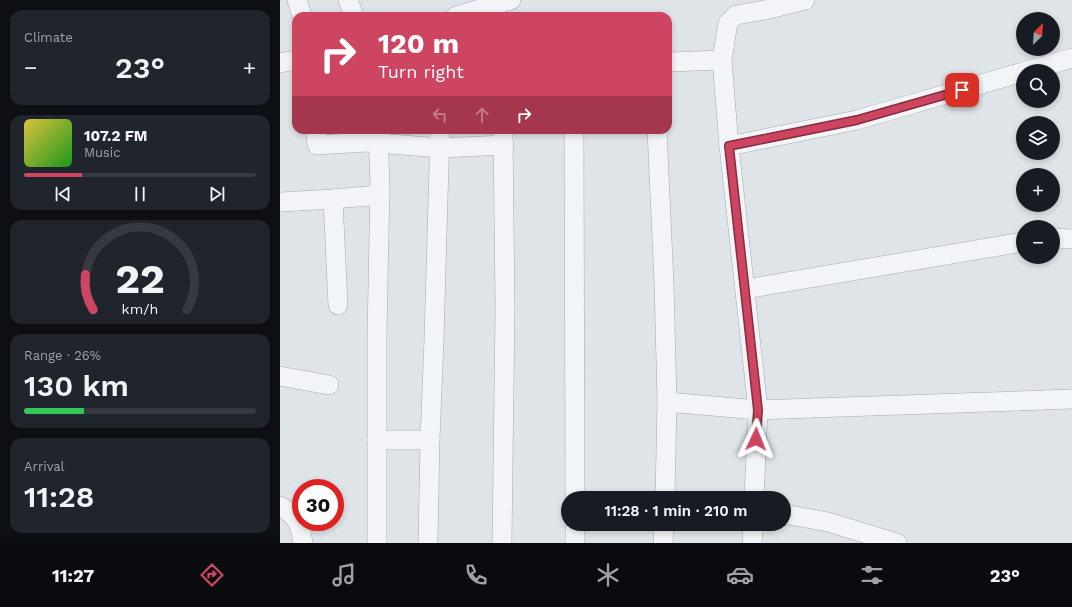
<!DOCTYPE html>
<html lang="en">
<head>
<meta charset="utf-8">
<style>
  :root { --surface:#171b24; --page:#20242c; --text:#f1f3f6; --muted:#9ea1a6; --line:#363941; --accent:#cd4561 }
  body { margin:0; font-family:"Work Sans",sans-serif; background:var(--page); color:var(--text); height:100vh; display:flex; flex-direction:column; font-size:15px; white-space:nowrap }
  * { box-sizing:border-box; margin:0 }
  p { font-size:13px; color:var(--muted) }
  .icon { flex:none; width:22px; height:22px; fill:none; stroke:currentColor; stroke-width:2; stroke-linecap:round; stroke-linejoin:round }
  .map { position:relative; flex:1; overflow:hidden }
  .drawer { display:flex; flex-direction:column; gap:10px; padding:10px; background:#0d0f14; width:280px }
  .drawer>* { flex:none }
  .banner { position:absolute; left:12px; top:12px; width:380px; height:122px; border-radius:12px; box-shadow:0 2px 6px #0003; background:#cd4561; color:#fff; overflow:hidden }
  .needle { width:26px; rotate:25deg }
  .controls { position:absolute; left:736px; top:12px; display:grid; gap:8px }
  .controls a { display:grid; place-items:center; width:44px; height:44px; border-radius:50%; background:var(--surface); box-shadow:0 2px 6px #0003; font-size:20px }
  .speed { position:absolute; left:12px; top:479px; display:flex; gap:8px; font-size:20px; font-weight:700; text-align:center }
  .speed>* { display:grid; place-content:center; width:52px; height:52px; border-radius:50%; background:var(--surface); box-shadow:0 2px 6px #0003; line-height:1 }
  .speed .limit { border:6px solid #d22; background:#fff; color:#111 }
  .pin { position:absolute; display:grid; place-items:center; width:34px; height:34px; color:#fff; margin:-17px; border-radius:8px; box-shadow:0 2px 6px #0006 }
  .me { position:absolute; width:44px; margin:-22px; rotate:2deg; stroke-linejoin:round; filter:drop-shadow(0 0 3px #0008) }
  .turn { display:flex; align-items:center; gap:14px; height:84px; padding:0 20px; font-size:18px }
  .turn .icon { width:52px; height:52px; stroke-width:2.5 }
  .turn b { display:block; font-size:28px; line-height:34px }
  .lanes { display:flex; align-items:center; height:38px; padding:0 20px; background:#0003; justify-content:center; gap:20px; direction:ltr }
  .lanes .off { opacity:.35 }
  .big { font-size:30px; font-weight:600; line-height:1.1 }
  .drawer .tile { flex:1; display:flex; flex-direction:column; justify-content:center; gap:6px; min-width:0; padding:0 14px; border-radius:12px; background:var(--page) }
  .drawer .dial { align-items:center; gap:0 }
  .dial svg { height:104px; overflow:visible; fill:none; stroke:var(--line); stroke-width:7; stroke-linecap:round; text-anchor:middle }
  .dial text { fill:var(--text); stroke:none }
  .song { display:flex; align-items:center; gap:12px }
  .cover { width:48px; height:48px; border-radius:6px; background:linear-gradient(135deg,hsl(50 70% 55%),hsl(120 70% 35%)) }
  .played { height:4px; border-radius:2px; background:linear-gradient(90deg,var(--accent) 25%,var(--line) 25%) }
  .keys { display:flex; justify-content:space-around; direction:ltr }
  .heat { display:flex; justify-content:space-between; align-items:center; font-size:22px; direction:ltr }
  .charge { height:6px; border-radius:3px; background:linear-gradient(90deg,#34c759 26%,var(--line) 0) }
  .trip { position:absolute; left:281px; top:491px; width:230px; height:40px; border-radius:20px; background:var(--surface); box-shadow:0 2px 6px #0003; font-weight:600; line-height:40px; text-align:center }
  .tab-bar { display:flex; height:64px; justify-content:space-around; align-items:center; background:#090b0e; color:var(--muted) }
  .tab-bar .icon { width:28px; height:28px }
  .tab-bar .current { color:var(--accent) }
  .tab-bar b { font-size:18px; color:var(--text) }
  main { display:flex; flex:1; min-height:0 }
  .map>svg:first-child { display:block }
</style>
</head>
<body>
<main>
<section class="drawer">
<div class="tile"><p>Climate</p>
<div class="heat"><a>−</a><b class="big">23°</b><a>+</a></div>
</div>
<div class="tile">
<div class="song"><i class="cover"></i><div><b>107.2 FM</b><p>Music</p></div></div>
<div class="played"></div>
<div class="keys"><svg class="icon" aria-label="previous" viewBox="0 0 24 24"><path d="M18 5L8 12l10 7zM5 5v14"/></svg><svg class="icon" aria-label="pause" viewBox="0 0 24 24"><path d="M8 5v14M16 5v14"/></svg><svg class="icon" aria-label="next" viewBox="0 0 24 24"><path d="M6 5l10 7-10 7zM19 5v14"/></svg></div>
</div>
<div class="tile dial"><svg viewBox="0 0 100 80">
<path d="M14 69A42 42 0 1 1 86 69"/>
<path d="M14 69A42 42 0 0 1 8 42" stroke="#cd4561"/>
<text x="50" y="56" font-size="32" font-weight="700">22</text>
<text x="50" y="72" font-size="11">km/h</text>
</svg></div>
<div class="tile"><p>Range · 26%</p><b class="big">130 km</b><div class="charge"></div></div>
<div class="tile"><p>Arrival</p><b class="big">11:28</b></div>
</section>
<div class="map">
<svg width="792" height="543" viewBox="0 0 792 543">
  <rect width="100%" height="100%" fill="#dfe4e9"/>
  <g fill="none" stroke-linecap="round" stroke-linejoin="round">
    <defs>
      <g id="street">
        <path d="M17,0L22,16"/>
        <path d="M68,0L74,16"/>
        <path d="M176,16L231,0"/>
        <path d="M388,62L442,60"/>
        <path d="M0,63L16,60"/>
        <path d="M747,71L792,58"/>
        <path d="M36,130L37,145L86,142L160,148L224,145"/>
        <path d="M294,130L295,498"/>
        <path d="M377,130L384,283L387,402L385,498"/>
        <path d="M449,146L577,120L743,72"/>
        <path d="M53,199L58,305"/>
        <path d="M0,202L53,199L100,195"/>
        <path d="M773,238L792,239"/>
        <path d="M465,289L743,242"/>
        <path d="M0,376L49,385"/>
        <path d="M387,402L478,410L792,399"/>
        <path d="M97,440H150"/>
        <path d="M474,498L478,410L449,146L442,60L448,23L456,15L485,10L525,0"/>
        <path d="M0,506C17,517 20,523 23,543"/>
        <path d="M504,514L548,522L617,543"/>
        <path d="M295,524V543"/>
        <path d="M97,543V335L100,185L98,130"/>
        <path d="M148,543L150,440L154,339L160,130"/>
        <path d="M222,543L225,308L223,130"/>
        <path d="M383,543L384,524"/>
        <path d="M472,543L473,524"/>
      </g>
    </defs>
    <use href="#street" stroke="#a4abb3" stroke-width="20"/>
    <use href="#street" stroke="#f2f4f7" stroke-width="19"/>
  </g>
  <g fill="none" stroke-linecap="round" stroke-linejoin="round">
    <defs>
      <path id="route" d="M476,439L478,410L449,146L577,120L682,90"/>
    </defs>
    <use href="#route" stroke="#852d3f" stroke-width="10"/>
    <use href="#route" stroke="#cd4561" stroke-width="7"/>
  </g>
</svg>
<div class="controls">
<a><svg class="needle" viewBox="-14 -14 28 28"><path d="M0-13l5 13h-10z" fill="#e53935"/><path d="M0 13l5-13h-10z" fill="#9ea1a6"/></svg></a>
<a><svg class="icon" aria-label="search" viewBox="0 0 24 24"><circle cx="10" cy="10" r="6"/><path d="M15 15l6 6"/></svg></a>
<a><svg class="icon" aria-label="layers" viewBox="0 0 24 24"><path d="M12 4l9 5-9 5-9-5zM3 14l9 5 9-5"/></svg></a>
<a>+</a>
<a>−</a>
</div>
<div class="speed"><div class="limit">30</div></div>
<div class="pin" style="left:682px;top:90px;background:#d93025"><svg class="icon" aria-label="arrive" viewBox="0 0 24 24"><path d="M6 21V4h12l-3 4 3 4H6"/></svg></div>
<svg class="me" style="left:476px;top:439px" viewBox="-20 -20 40 40"><path d="M0-17L14 15 0 8-14 15z" fill="#cd4561" stroke="#fff" stroke-width="4"/></svg>
<div class="trip">11:28 · 1 min · 210 m</div>
<div class="banner">
<div class="turn"><svg class="icon" aria-label="right" viewBox="0 0 24 24"><path d="M7 20v-9h11M14 6l5 5-5 5"/></svg><div><b>120 m</b>Turn right</div></div>
<div class="lanes"><svg class="icon off" aria-label="left" viewBox="0 0 24 24"><path d="M17 20v-9H6M10 6l-5 5 5 5"/></svg><svg class="icon off" aria-label="ahead" viewBox="0 0 24 24"><path d="M12 20V5M6 11l6-6 6 6"/></svg><svg class="icon" aria-label="right" viewBox="0 0 24 24"><path d="M7 20v-9h11M14 6l5 5-5 5"/></svg></div>
</div>
</div>
</main>
<nav class="tab-bar">
<b>11:27</b>
<svg class="icon current" aria-label="directions" viewBox="0 0 24 24"><path d="M12 3l9 9-9 9-9-9zM9 14v-3h6M13 9l2 2-2 2"/></svg>
<svg class="icon" aria-label="music" viewBox="0 0 24 24"><path d="M9 18V5l10-2v13"/><circle cx="6" cy="18" r="3"/><circle cx="16" cy="16" r="3"/></svg>
<svg class="icon" aria-label="phone" viewBox="0 0 24 24"><path d="M5 4h4l2 5-3 2q2 4 5 5l2-3 5 2v4C11 20 4 13 5 4z"/></svg>
<svg class="icon" aria-label="climate" viewBox="0 0 24 24"><path d="M12 3v18M4 7l16 10M4 17L20 7"/></svg>
<svg class="icon" aria-label="car" viewBox="0 0 24 24"><path d="M5 17H2v-5l4-1 3-4h7l3 4 3 1v5h-3M9 17h6M6 11h13"/><circle cx="7" cy="17" r="2"/><circle cx="17" cy="17" r="2"/></svg>
<svg class="icon" aria-label="filters" viewBox="0 0 24 24"><path d="M4 7h16M4 17h16"/><circle cx="9" cy="7" r="2"/><circle cx="15" cy="17" r="2"/></svg>
<b>23°</b>
</nav>
</body>
</html>
